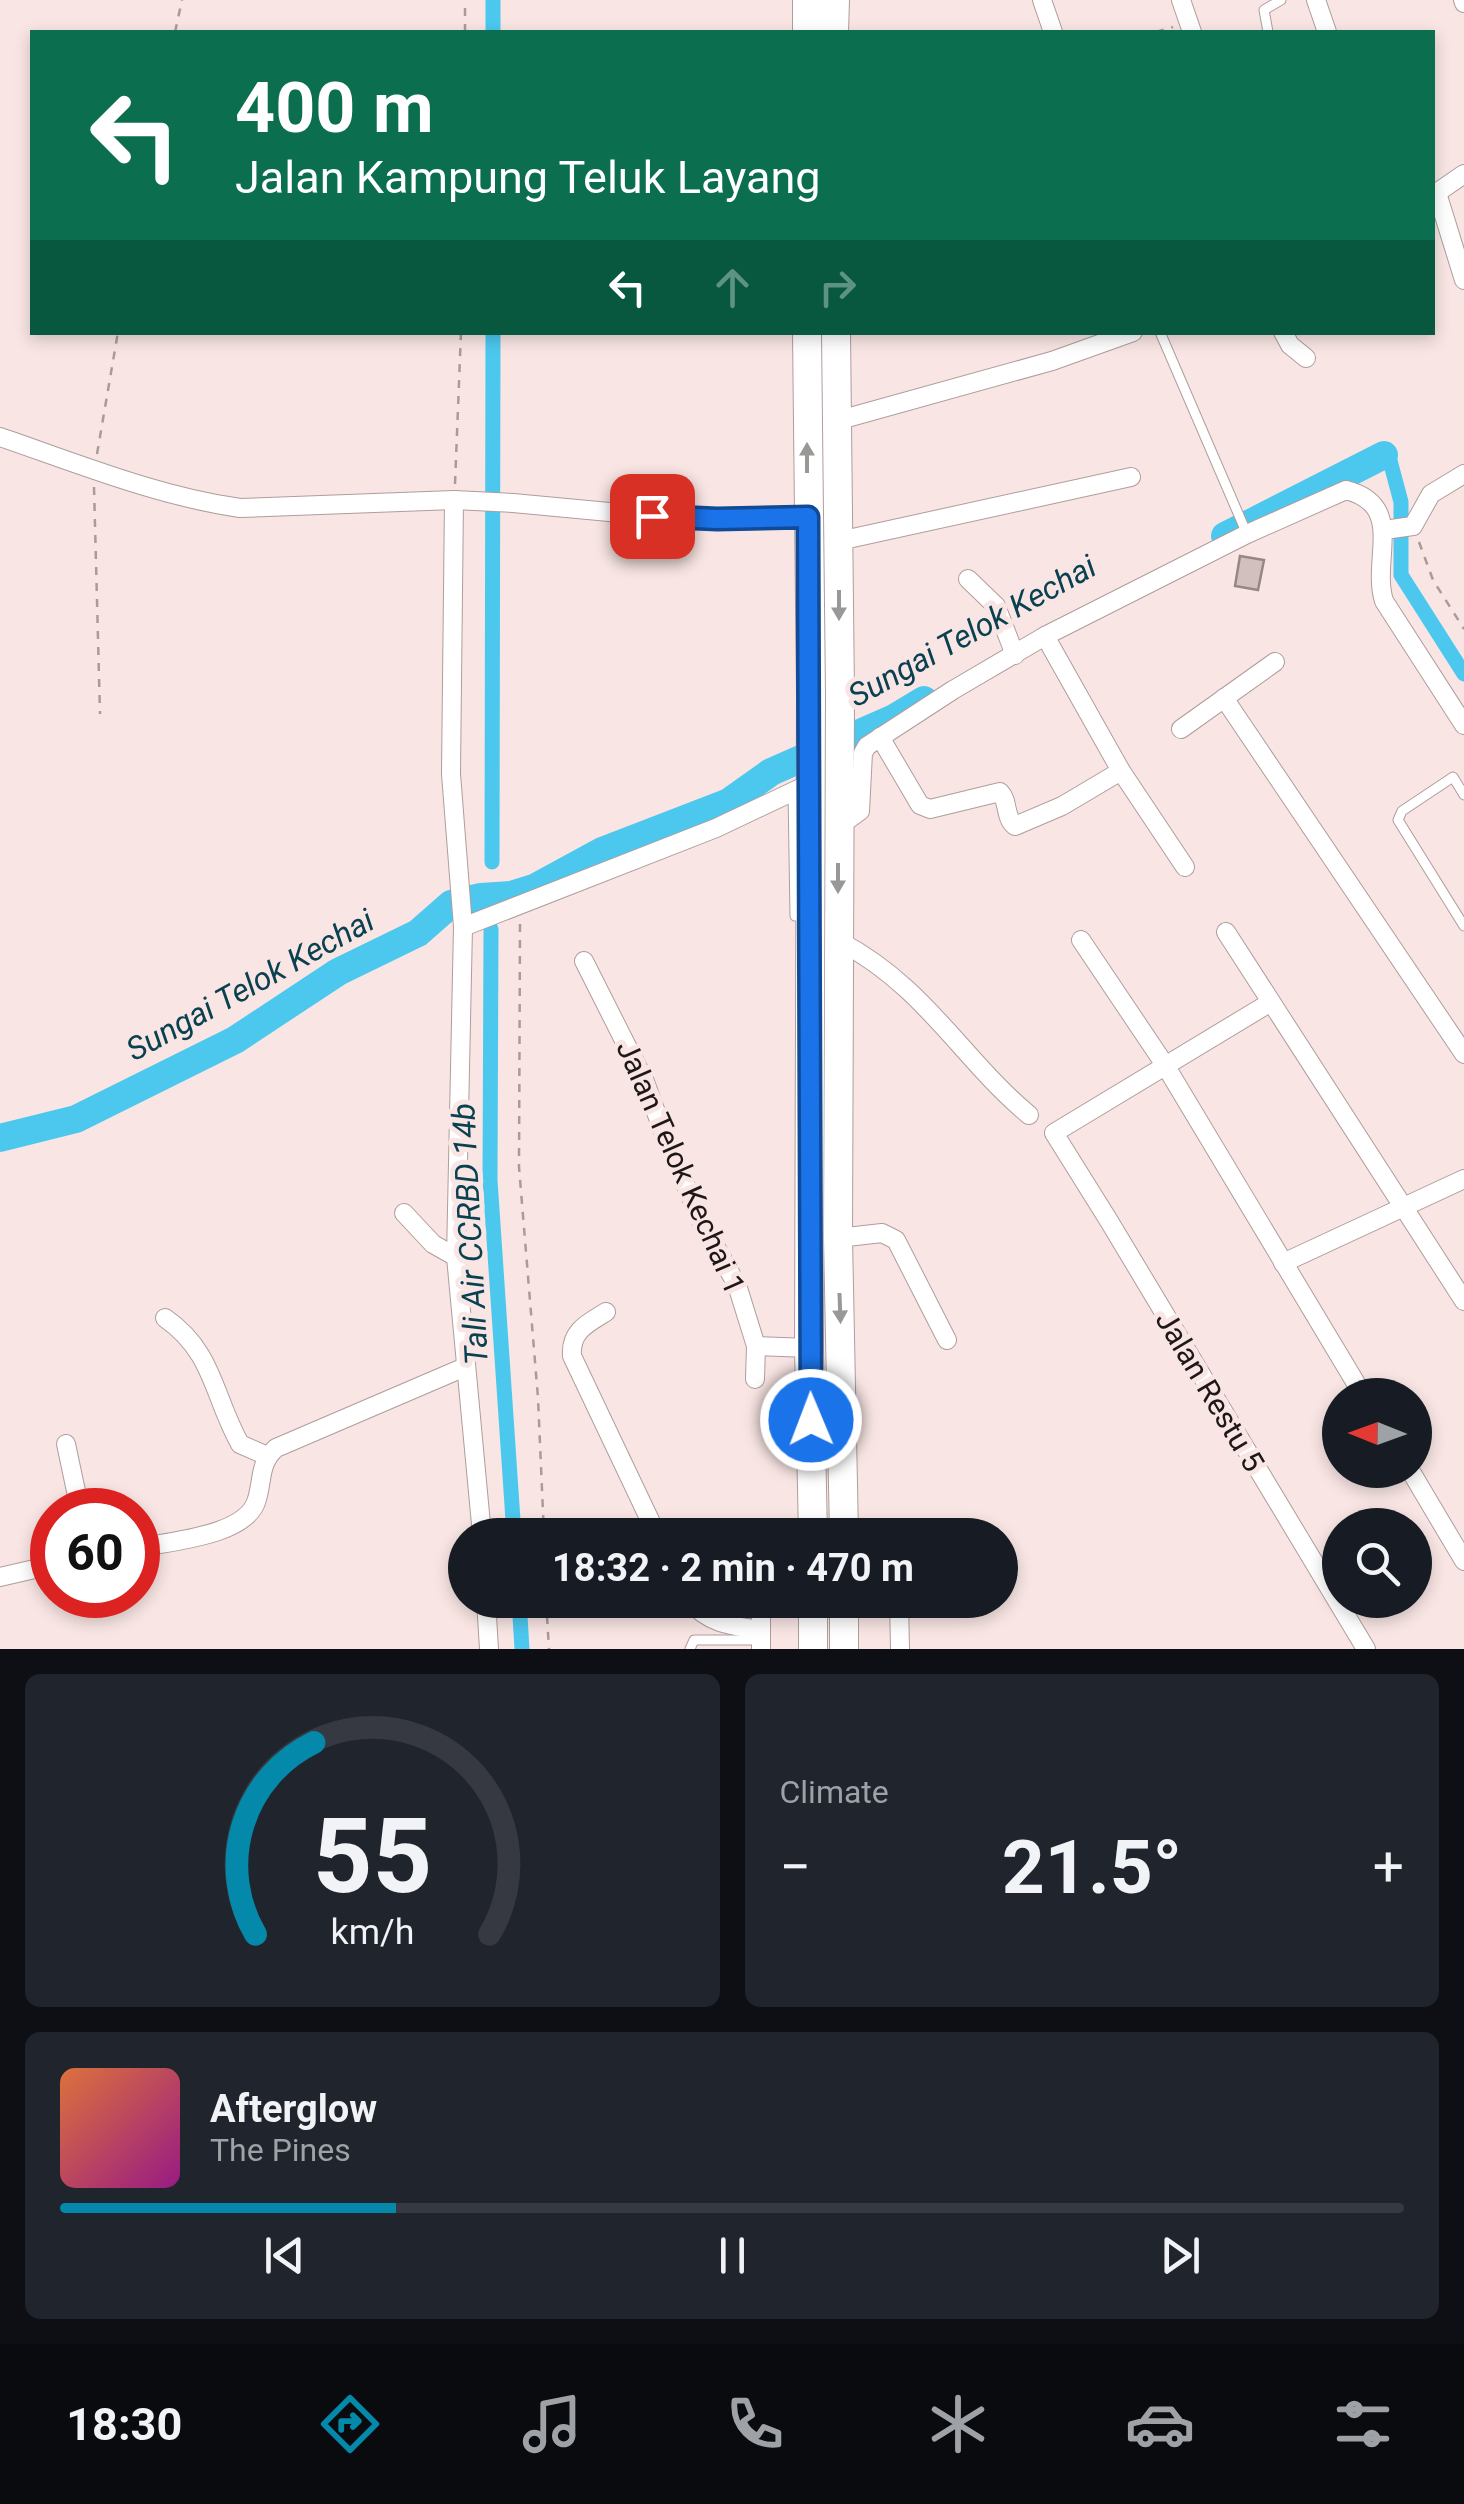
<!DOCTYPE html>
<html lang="en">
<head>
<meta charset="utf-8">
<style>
  :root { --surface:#171b24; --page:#20242c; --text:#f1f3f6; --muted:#9ea1a6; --line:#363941; --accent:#0489aa }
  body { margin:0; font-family:Roboto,sans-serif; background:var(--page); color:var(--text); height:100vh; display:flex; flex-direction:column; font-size:38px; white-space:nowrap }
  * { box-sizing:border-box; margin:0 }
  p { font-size:32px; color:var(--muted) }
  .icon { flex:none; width:55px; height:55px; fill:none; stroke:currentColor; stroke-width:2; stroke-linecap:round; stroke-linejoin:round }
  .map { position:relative; height:1649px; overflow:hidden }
  .sheet { display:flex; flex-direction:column; gap:25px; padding:25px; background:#0d0f14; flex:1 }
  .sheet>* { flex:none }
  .banner { position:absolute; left:30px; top:30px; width:1405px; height:305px; border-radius:0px; box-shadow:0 5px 15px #0003; background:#0b6e4f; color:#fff; overflow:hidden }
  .needle { width:65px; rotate:271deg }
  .fabs { position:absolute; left:1322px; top:1378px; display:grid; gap:20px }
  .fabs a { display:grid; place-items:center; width:110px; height:110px; border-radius:50%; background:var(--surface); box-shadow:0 5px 15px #0003; font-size:50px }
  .speed { position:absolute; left:30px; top:1488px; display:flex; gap:20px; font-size:50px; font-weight:700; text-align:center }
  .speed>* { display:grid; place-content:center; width:130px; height:130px; border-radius:50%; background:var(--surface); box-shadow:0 5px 15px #0003; line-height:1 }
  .speed .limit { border:15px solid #d22; background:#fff; color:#111 }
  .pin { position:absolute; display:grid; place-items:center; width:85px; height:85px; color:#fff; margin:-42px; border-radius:20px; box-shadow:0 5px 15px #0006 }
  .me { position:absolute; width:110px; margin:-55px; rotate:359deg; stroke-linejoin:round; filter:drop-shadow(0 0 8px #0008) }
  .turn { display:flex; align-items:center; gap:35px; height:210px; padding:0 40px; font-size:45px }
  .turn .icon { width:130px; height:130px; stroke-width:2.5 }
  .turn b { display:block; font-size:70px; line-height:85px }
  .lanes { display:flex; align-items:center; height:95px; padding:0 40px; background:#0003; justify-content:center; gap:50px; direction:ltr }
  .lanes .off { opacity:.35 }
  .big { font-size:75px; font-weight:700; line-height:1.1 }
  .sheet .tile { flex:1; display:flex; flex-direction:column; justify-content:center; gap:15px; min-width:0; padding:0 35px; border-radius:15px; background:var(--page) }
  .sheet .dial { align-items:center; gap:0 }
  .dial svg { height:260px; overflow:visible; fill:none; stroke:var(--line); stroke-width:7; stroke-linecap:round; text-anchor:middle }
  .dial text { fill:var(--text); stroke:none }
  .song { display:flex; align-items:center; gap:30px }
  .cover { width:120px; height:120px; border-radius:15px; background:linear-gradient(135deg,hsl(20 70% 55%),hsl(310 70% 35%)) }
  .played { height:10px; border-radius:5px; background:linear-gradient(90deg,var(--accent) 25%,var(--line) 25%) }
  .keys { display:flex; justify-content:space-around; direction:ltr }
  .heat { display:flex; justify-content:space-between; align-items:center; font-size:55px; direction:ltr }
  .sheet .tiles { flex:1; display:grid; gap:25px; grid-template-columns:1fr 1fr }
  .tile:last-child { grid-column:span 2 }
  .trip { position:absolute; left:448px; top:1518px; width:570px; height:100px; border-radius:50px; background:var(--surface); box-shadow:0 5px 15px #0003; font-weight:700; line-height:100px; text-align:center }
  .dock { display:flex; height:160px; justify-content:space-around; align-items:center; background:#090b0e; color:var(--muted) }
  .dock .icon { width:70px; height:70px }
  .dock .on { color:var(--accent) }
  .dock b { font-size:45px; color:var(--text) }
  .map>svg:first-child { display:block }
</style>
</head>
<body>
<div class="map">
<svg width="1464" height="1649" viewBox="0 0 1464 1649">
  <rect width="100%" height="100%" fill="#f9e6e4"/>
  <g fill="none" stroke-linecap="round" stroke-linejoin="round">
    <g stroke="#4cc8ef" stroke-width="15">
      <path d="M493,32V0"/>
      <path d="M1384,455L1389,457L1401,502V575L1464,674"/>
      <path d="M492,862L493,332"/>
      <path d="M491,929L490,1180L514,1535"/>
      <path d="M519,1600L522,1649"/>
    </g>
    <g stroke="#4cc8ef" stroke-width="28">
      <path d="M1225,536L1384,455"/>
      <path d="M0,1138L76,1119L235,1040L338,972L418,933L451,904L481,897L511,895L534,888L602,851L729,802L771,772L894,718L924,700"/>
    </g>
  </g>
  <path fill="#d2c0be" stroke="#978685" stroke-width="2.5" d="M1240,556L1264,560L1258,590L1235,586Z"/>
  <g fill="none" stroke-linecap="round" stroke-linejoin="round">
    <defs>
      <g id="lane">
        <path d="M1268,32L1264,10L1281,0"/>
        <path d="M1160,332L1247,534"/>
        <path d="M793,792L795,916H807"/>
        <path d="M1464,795L1453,777L1402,811L1398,820L1464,926"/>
        <path d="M690,1649L694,1640H761"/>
      </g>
      <g id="street">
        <path d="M1042,0L1053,32"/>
        <path d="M1181,0L1192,32"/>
        <path d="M1316,0L1327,32"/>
        <path d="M1463,0L1464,3"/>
        <path d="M1437,193L1464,280"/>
        <path d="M1432,196L1464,174"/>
        <path d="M1283,332L1290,345L1306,358"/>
        <path d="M836,421L1052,361L1133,332"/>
        <path d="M0,437C79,464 157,496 240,508L454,500L513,503L652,516L717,519L808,517"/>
        <path d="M454,500L451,774L463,927L456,1257L482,1535"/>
        <path d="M1384,530L1413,526L1431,494L1464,474"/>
        <path d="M839,541L1131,477"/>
        <path d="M968,579L996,606L1015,655"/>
        <path d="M1045,636L1121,771L1185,867"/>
        <path d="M1224,698L1464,1054"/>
        <path d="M1181,729L1275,662"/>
        <path d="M880,737L920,805L930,809L1000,792C1009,801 1004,817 1015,826L1062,806L1121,771"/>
        <path d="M838,827L860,811L863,753L867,746L953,690L1045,636L1247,534L1346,490C1406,505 1371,560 1384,601L1464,725"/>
        <path d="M463,927L716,828L809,784"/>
        <path d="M1226,932L1464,1301"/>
        <path d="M1081,940L1165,1065L1363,1395"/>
        <path d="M839,941C925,986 960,1057 1029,1115"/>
        <path d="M584,961L645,1082L664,1134L701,1221L737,1285L756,1346L755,1379"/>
        <path d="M1271,1002L1054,1133L1109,1221L1366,1649"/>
        <path d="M404,1213L433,1244L456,1257"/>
        <path d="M838,1238L882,1233L896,1240L947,1340"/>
        <path d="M1283,1263L1464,1179"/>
        <path d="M606,1312C588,1323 570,1331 572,1356L657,1535"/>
        <path d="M165,1318C214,1352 213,1396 240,1444L267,1456"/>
        <path d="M756,1346L809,1348"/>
        <path d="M66,1444L80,1510"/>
        <path d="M1410,1470L1464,1561"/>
        <path d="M138,1548C170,1541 248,1536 257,1499C263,1479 259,1463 276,1448L465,1367"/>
        <path d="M0,1577L52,1565"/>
        <path d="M486,1600L489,1649"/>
        <path d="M689,1600C708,1624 732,1626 761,1630"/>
        <path d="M899,1600L900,1649"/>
        <path d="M761,1607V1649"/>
      </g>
      <g id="primary">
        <path d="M807,0V32"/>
        <path d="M834,32L835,0"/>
        <path d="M807,332L811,695L809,1348L813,1535"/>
        <path d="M836,332L840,695L838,1238L844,1535"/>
        <path d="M844,1600V1649"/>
        <path d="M813,1649V1600"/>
      </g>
    </defs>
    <use href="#lane" stroke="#af9d9c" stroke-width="11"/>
    <use href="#street" stroke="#af9d9c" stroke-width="20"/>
    <use href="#primary" stroke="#af9d9c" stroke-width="30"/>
    <g stroke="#aa9b9a" stroke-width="2.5" stroke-dasharray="8 8" stroke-linecap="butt">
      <path d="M175,32L182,0"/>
      <path d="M465,32V0"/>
      <path d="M1156,32L1173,27"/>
      <path d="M97,454L118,332"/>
      <path d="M455,484L461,332"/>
      <path d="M94,487L100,714"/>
      <path d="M1419,542L1433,580L1464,629"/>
      <path d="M520,924L519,1167L538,1398L544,1535"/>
      <path d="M546,1600L549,1649"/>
    </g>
    <use href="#lane" stroke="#fff" stroke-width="9"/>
    <use href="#street" stroke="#fff" stroke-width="18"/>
    <use href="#primary" stroke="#fff" stroke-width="28"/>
  </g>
  <defs><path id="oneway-solid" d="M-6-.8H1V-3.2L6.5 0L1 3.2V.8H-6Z" transform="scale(2.5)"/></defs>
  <g fill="#9a9797">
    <use href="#oneway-solid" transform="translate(807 458) rotate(-90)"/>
    <use href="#oneway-solid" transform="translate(839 605) rotate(90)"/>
    <use href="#oneway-solid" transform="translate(838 878) rotate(90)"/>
    <use href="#oneway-solid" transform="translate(840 1308) rotate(88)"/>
  </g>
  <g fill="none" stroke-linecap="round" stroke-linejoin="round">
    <defs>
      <path id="route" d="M652,516L717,519L808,517L811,1420"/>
    </defs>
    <use href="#route" stroke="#114b97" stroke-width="25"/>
    <use href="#route" stroke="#1a73e8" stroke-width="18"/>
  </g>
  <g text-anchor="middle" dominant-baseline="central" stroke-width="10" stroke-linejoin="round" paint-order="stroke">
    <g font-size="30" fill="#1e1717" stroke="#f9e6e4">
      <text transform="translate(681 1167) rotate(66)">Jalan Telok Kechai 1</text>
      <text transform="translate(1210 1391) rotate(59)">Jalan Restu 5</text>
    </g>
    <g font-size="32" font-style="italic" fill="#094151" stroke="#f9e6e4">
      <text transform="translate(972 631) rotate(-29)">Sungai Telok Kechai</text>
      <text transform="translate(250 985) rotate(-29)">Sungai Telok Kechai</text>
      <text transform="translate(470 1234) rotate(-93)">Tali Air CCRBD 14b</text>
    </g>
  </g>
</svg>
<div class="fabs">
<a><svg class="needle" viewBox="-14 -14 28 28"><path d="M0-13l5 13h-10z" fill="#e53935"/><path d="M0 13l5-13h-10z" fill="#9ea1a6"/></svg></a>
<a><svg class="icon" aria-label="search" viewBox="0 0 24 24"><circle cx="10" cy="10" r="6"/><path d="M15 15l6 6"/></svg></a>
</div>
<div class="speed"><div class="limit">60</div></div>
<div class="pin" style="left:652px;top:516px;background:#d93025"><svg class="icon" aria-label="arrive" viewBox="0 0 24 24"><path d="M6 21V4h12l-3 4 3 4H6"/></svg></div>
<svg class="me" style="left:811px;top:1420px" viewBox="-20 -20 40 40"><circle r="17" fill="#1a73e8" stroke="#fff" stroke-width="3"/><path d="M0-11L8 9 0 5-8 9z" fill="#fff"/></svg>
<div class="trip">18:32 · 2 min · 470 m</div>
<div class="banner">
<div class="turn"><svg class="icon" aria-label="left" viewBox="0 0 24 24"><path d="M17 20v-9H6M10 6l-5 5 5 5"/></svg><div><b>400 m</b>Jalan Kampung Teluk Layang</div></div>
<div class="lanes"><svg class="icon" aria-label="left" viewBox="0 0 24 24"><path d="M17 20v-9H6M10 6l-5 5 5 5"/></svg><svg class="icon off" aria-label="ahead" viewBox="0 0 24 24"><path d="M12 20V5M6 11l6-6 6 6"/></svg><svg class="icon off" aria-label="right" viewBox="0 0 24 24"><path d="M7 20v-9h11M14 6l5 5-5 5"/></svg></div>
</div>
</div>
<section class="sheet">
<div class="tiles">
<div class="tile dial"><svg viewBox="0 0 100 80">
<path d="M14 69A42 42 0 1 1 86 69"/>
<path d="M14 69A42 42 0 0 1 32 10" stroke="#0489aa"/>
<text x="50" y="56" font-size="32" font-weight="700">55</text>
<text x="50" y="72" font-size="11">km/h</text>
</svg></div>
<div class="tile"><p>Climate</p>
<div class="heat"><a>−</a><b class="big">21.5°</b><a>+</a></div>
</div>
<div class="tile">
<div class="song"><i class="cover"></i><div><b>Afterglow</b><p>The Pines</p></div></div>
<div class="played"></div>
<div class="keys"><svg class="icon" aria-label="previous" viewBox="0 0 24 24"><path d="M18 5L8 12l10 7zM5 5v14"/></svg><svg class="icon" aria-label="pause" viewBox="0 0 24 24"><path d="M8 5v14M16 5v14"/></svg><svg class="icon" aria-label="next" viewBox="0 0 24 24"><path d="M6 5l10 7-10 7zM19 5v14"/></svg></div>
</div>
</div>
</section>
<nav class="dock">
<b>18:30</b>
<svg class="icon on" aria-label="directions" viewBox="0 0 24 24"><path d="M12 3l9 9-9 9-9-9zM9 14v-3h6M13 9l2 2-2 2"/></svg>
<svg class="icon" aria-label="music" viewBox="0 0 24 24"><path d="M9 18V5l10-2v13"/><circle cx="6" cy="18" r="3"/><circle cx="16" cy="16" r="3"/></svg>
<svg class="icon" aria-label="phone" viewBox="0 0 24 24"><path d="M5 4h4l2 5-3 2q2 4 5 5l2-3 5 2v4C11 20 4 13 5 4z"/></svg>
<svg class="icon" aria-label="climate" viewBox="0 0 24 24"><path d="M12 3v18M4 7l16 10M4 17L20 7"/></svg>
<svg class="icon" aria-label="car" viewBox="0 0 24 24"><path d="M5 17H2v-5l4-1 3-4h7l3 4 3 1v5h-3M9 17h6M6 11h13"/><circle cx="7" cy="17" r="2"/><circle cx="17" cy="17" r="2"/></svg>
<svg class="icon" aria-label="filters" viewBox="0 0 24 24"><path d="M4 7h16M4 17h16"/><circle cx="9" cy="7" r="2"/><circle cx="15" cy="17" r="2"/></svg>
</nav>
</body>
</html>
